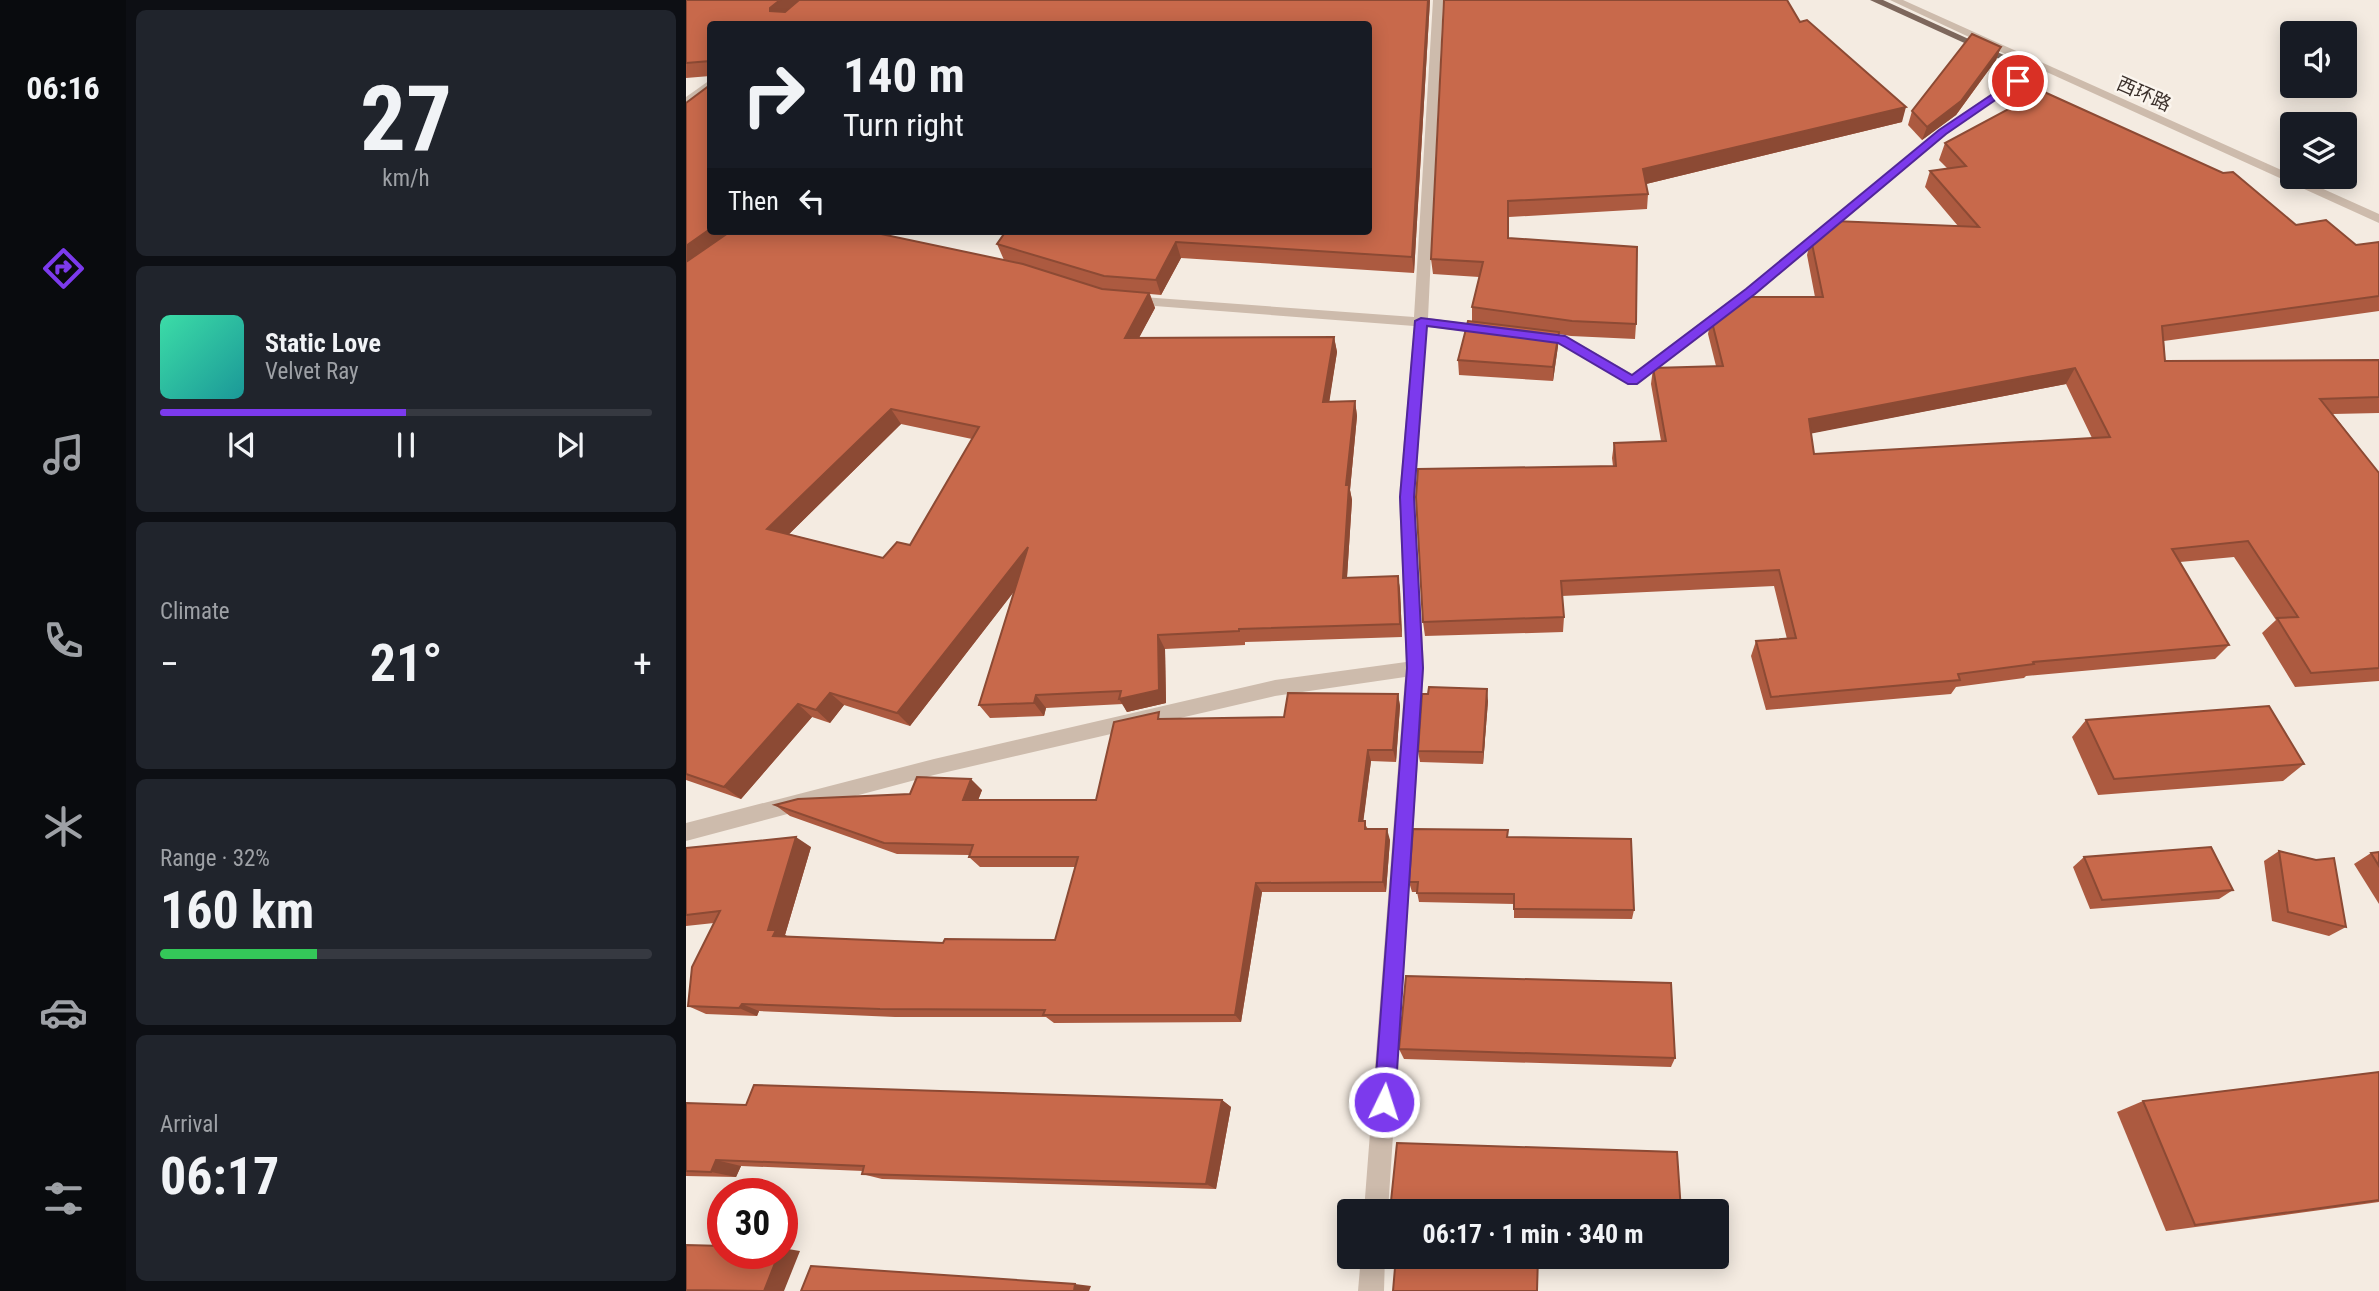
<!DOCTYPE html>
<html lang="en">
<head>
<meta charset="utf-8">
<style>
  :root { --surface:#171b24; --page:#20242c; --text:#f1f3f6; --muted:#9ea1a6; --line:#363941; --accent:#7c3aed }
  body { margin:0; font-family:"Roboto Condensed","Noto Sans SC",sans-serif; background:var(--page); color:var(--text); height:100vh; display:flex; flex-direction:column; font-size:26px; white-space:nowrap }
  * { box-sizing:border-box; margin:0 }
  p { font-size:23px; color:var(--muted) }
  .icon { flex:none; width:38px; height:38px; fill:none; stroke:currentColor; stroke-width:2; stroke-linecap:round; stroke-linejoin:round }
  .map { position:relative; flex:1; overflow:hidden }
  .side { display:flex; flex-direction:column; gap:10px; padding:10px; background:#0d0f14; width:560px }
  .side>* { flex:none }
  .guide { position:absolute; left:21px; top:21px; width:665px; height:214px; border-radius:7px; box-shadow:0 4px 18px #0003; background:#171b24; color:var(--text); overflow:hidden }
  .fabs { position:absolute; left:1594px; top:21px; display:grid; gap:14px }
  .fabs a { display:grid; place-items:center; width:77px; height:77px; border-radius:7px; background:var(--surface); box-shadow:0 4px 18px #0003; font-size:35px }
  .speed { position:absolute; left:21px; top:1178px; display:flex; gap:14px; font-size:35px; font-weight:700; text-align:center }
  .speed>* { display:grid; place-content:center; width:91px; height:91px; border-radius:50%; background:var(--surface); box-shadow:0 4px 18px #0003; line-height:1 }
  .speed .limit { border:10px solid #d22; background:#fff; color:#111 }
  .pin { position:absolute; display:grid; place-items:center; width:60px; height:60px; color:#fff; margin:-30px; border:4px solid #fff; border-radius:50%; box-shadow:0 2px 7px #0007 }
  .me { position:absolute; width:77px; margin:-38px; rotate:4deg; stroke-linejoin:round; filter:drop-shadow(0 0 5px #0008) }
  .turn { display:flex; align-items:center; gap:24px; height:147px; padding:0 21px; font-size:32px }
  .turn .icon { width:91px; height:91px; stroke-width:2.5 }
  .turn b { display:block; font-size:49px; line-height:60px }
  .then { display:flex; align-items:center; height:66px; padding:0 21px; background:#0003; gap:14px; font-size:26px }
  .big { font-size:52px; font-weight:700; line-height:1.1 }
  .side .card { flex:1; display:flex; flex-direction:column; justify-content:center; gap:10px; min-width:0; padding:0 24px; border-radius:10px; background:var(--page) }
  .side .dial { align-items:center; gap:0 }
  .dial b { font-size:91px; line-height:1 }
  .song { display:flex; align-items:center; gap:21px }
  .cover { width:84px; height:84px; border-radius:10px; background:linear-gradient(135deg,hsl(160 70% 55%),hsl(180 70% 35%)) }
  .played { height:7px; border-radius:4px; background:linear-gradient(90deg,var(--accent) 50%,var(--line) 50%) }
  .keys { display:flex; justify-content:space-around; direction:ltr }
  .heat { display:flex; justify-content:space-between; align-items:center; font-size:38px; direction:ltr }
  .charge { height:10px; border-radius:5px; background:linear-gradient(90deg,#34c759 32%,var(--line) 0) }
  .trip { position:absolute; left:651px; top:1199px; width:392px; height:70px; border-radius:7px; background:var(--surface); box-shadow:0 4px 18px #0003; font-weight:700; line-height:70px; text-align:center }
  main { display:flex; flex:1; min-height:0 }
  .menu { display:flex; flex-direction:column; width:126px; justify-content:space-around; align-items:center; background:#090b0e; color:var(--muted) }
  .menu .icon { width:49px; height:49px }
  .menu .selected { color:var(--accent) }
  .menu b { font-size:32px; color:var(--text) }
  .map>svg:first-child { display:block }
</style>
</head>
<body>
<main>
<nav class="menu">
<b>06:16</b>
<svg class="icon selected" aria-label="directions" viewBox="0 0 24 24"><path d="M12 3l9 9-9 9-9-9zM9 14v-3h6M13 9l2 2-2 2"/></svg>
<svg class="icon" aria-label="music" viewBox="0 0 24 24"><path d="M9 18V5l10-2v13"/><circle cx="6" cy="18" r="3"/><circle cx="16" cy="16" r="3"/></svg>
<svg class="icon" aria-label="phone" viewBox="0 0 24 24"><path d="M5 4h4l2 5-3 2q2 4 5 5l2-3 5 2v4C11 20 4 13 5 4z"/></svg>
<svg class="icon" aria-label="climate" viewBox="0 0 24 24"><path d="M12 3v18M4 7l16 10M4 17L20 7"/></svg>
<svg class="icon" aria-label="car" viewBox="0 0 24 24"><path d="M5 17H2v-5l4-1 3-4h7l3 4 3 1v5h-3M9 17h6M6 11h13"/><circle cx="7" cy="17" r="2"/><circle cx="17" cy="17" r="2"/></svg>
<svg class="icon" aria-label="filters" viewBox="0 0 24 24"><path d="M4 7h16M4 17h16"/><circle cx="9" cy="7" r="2"/><circle cx="15" cy="17" r="2"/></svg>
</nav>
<section class="side">
<div class="card dial"><b>27</b><p>km/h</p></div>
<div class="card">
<div class="song"><i class="cover"></i><div><b>Static Love</b><p>Velvet Ray</p></div></div>
<div class="played"></div>
<div class="keys"><svg class="icon" aria-label="previous" viewBox="0 0 24 24"><path d="M18 5L8 12l10 7zM5 5v14"/></svg><svg class="icon" aria-label="pause" viewBox="0 0 24 24"><path d="M8 5v14M16 5v14"/></svg><svg class="icon" aria-label="next" viewBox="0 0 24 24"><path d="M6 5l10 7-10 7zM19 5v14"/></svg></div>
</div>
<div class="card"><p>Climate</p>
<div class="heat"><a>−</a><b class="big">21°</b><a>+</a></div>
</div>
<div class="card"><p>Range · 32%</p><b class="big">160 km</b><div class="charge"></div></div>
<div class="card"><p>Arrival</p><b class="big">06:17</b></div>
</section>
<div class="map">
<svg width="1693" height="1291" viewBox="0 0 1693 1291">
  <rect width="100%" height="100%" fill="#f4ebe1"/>
  <g fill="none" stroke-linecap="round" stroke-linejoin="round">
    <g fill="#cdbbac" fill-rule="evenodd">
      <path d="M747,0H757L742,318L802,326L809,330L802,334L741,327L729,497L738,668L702,1211H678L719,677L589,696L248,775L0,841V823L248,759L589,680L720,662L713,497L728,326L443,304L436,300L443,296L728,317Z"/>
      <path d="M1204,0H1217L1693,214V223L1354,69L1261,134L1069,295L952,384H942L872,343L845,339L843,336L850,332L880,336L946,374L1059,289L1253,130L1345,66Z"/>
      <path d="M24,80V88L0,105V97Z"/>
      <path d="M675,1256H699L698,1291H672Z"/>
    </g>
    <path fill="#7d675c" fill-rule="evenodd" d="M1184,0H1197L1351,70L1342,72Z"/>
  </g>
  <g fill="#ac5a40" fill-rule="evenodd">
    <path d="M0,0H744L728,273L495,258L475,295L464,294L469,308L453,337H648L651,352L643,401H669L671,416L664,490L666,500L661,578L712,576L714,590L716,637L559,642V645L479,649L480,703L441,712L437,704L360,708L358,716L304,718L293,705L329,590L224,726L158,705L144,723L126,717L55,799L0,780V103L24,231H199L202,236L326,262L318,260L311,244L682,231L24,24V76L0,78ZM215,424L286,439L224,545L197,558L103,534Z"/>
    <path d="M758,0L1114,22L1216,122L960,184L962,194L961,209L823,217V238L950,324L949,339L885,336L873,334L872,346L867,381L773,375L772,360L786,321V307L793,277L747,274L745,259Z"/>
    <path d="M1315,47L1310,60L1270,115L1236,140L1222,125L1226,111Z"/>
    <path d="M1259,143L1610,225L1670,245L1693,242V311L1478,341L1479,361L1693,360V413L1647,414L1693,473V681L1609,687L1576,633L1590,620L1548,557L1494,562L1543,645L1529,659L1340,676L1338,678L1270,687L1265,694L1080,710L1065,656L1070,641L1101,639L1088,586L876,596L878,617L877,632L739,636L737,622L927,466L926,458L928,443L975,441L965,384L967,368L1030,366L1022,334L1025,318L1129,297L1121,255L1125,239L1272,226L1239,187L1244,171L1262,169L1253,160ZM1380,384L1406,438L1128,454L1125,433Z"/>
    <path d="M201,231H224L219,235Z"/>
    <path d="M712,694L714,706L710,762L685,761L677,821L682,829L704,840L700,892H576L555,1022L368,1023L360,1017H209L73,1011L71,1016L20,1014L2,1006L28,923L0,926V848L125,847L99,935L102,937L257,943L369,940L389,867H294L283,857V855L211,854L104,816L89,805L296,790L292,800H410L477,719L598,717Z"/>
    <path d="M802,701L797,764L734,762L732,751Z"/>
    <path d="M1400,720L1618,764L1597,781L1412,795L1386,737Z"/>
    <path d="M822,837L948,910L946,919L828,918V904L733,902L731,892H726L723,882Z"/>
    <path d="M1593,851L1660,927L1643,936L1586,921L1578,861Z"/>
    <path d="M1693,852V904L1668,864L1685,853Z"/>
    <path d="M1398,857L1547,890L1533,899L1404,909L1387,867Z"/>
    <path d="M713,1049L989,1058L985,1067L718,1059Z"/>
    <path d="M1693,1072V1202L1480,1231L1431,1112L1457,1101Z"/>
    <path d="M536,1100L545,1107L530,1189L196,1179L176,1174L177,1171L55,1166L50,1177L0,1176V1103L60,1105Z"/>
  </g>
  <g fill="#8c4a34">
    <path d="M94,0H119L92,22L84,11V8Z"/>
    <path d="M742,0H744L728,273L726,257Z"/>
    <path d="M1315,47L1310,60L1270,115L1236,140L1241,127Z"/>
    <path d="M1220,107L1216,122L956,185L957,169Z"/>
    <path d="M24,229V231H54L0,270V246Z"/>
    <path d="M217,231H224L219,235Z"/>
    <path d="M490,242L495,258L475,295L470,280Z"/>
    <path d="M463,293L469,308L445,353L439,338Z"/>
    <path d="M873,332L872,346L867,381V367Z"/>
    <path d="M648,337L651,352L641,417L637,402Z"/>
    <path d="M1389,368L1380,384L1118,435L1123,419Z"/>
    <path d="M669,401L671,416L664,490L666,500L660,592L657,578L660,485Z"/>
    <path d="M205,409L215,424L94,543L81,529Z"/>
    <path d="M342,547L351,562L224,726L211,713Z"/>
    <path d="M712,576L714,590L716,637L714,624Z"/>
    <path d="M472,635L479,649L480,703L441,712L433,699Z"/>
    <path d="M801,689L802,701L797,764V752Z"/>
    <path d="M144,693L158,705L144,723L130,710Z"/>
    <path d="M712,694L714,706L710,762L707,750Z"/>
    <path d="M350,695L360,708L358,716L348,703Z"/>
    <path d="M112,704L126,717L55,799L38,787Z"/>
    <path d="M682,750L685,761L676,832L673,821Z"/>
    <path d="M285,779L296,790L288,811L277,800Z"/>
    <path d="M701,829L704,840L700,892L697,882Z"/>
    <path d="M110,837L125,847L99,935L106,939L87,936L82,930Z"/>
    <path d="M570,883L576,892L555,1022L549,1015Z"/>
    <path d="M56,1004L73,1011L71,1016L53,1008Z"/>
    <path d="M536,1100L545,1107L530,1189L520,1184Z"/>
    <path d="M30,1160L55,1166L50,1177L25,1172Z"/>
    <path d="M96,1248L114,1251L98,1291H78L93,1253H96Z"/>
    <path d="M389,1284L405,1286L403,1291H388Z"/>
  </g>
  <g fill="#c8694b" stroke="#8c4a34" stroke-width="2" fill-rule="evenodd">
    <path d="M0,0H94L84,8V11L99,12L113,0H742L726,257L490,242L470,280L418,276L311,244L320,231H682V24H24V61L0,63Z"/>
    <path d="M758,0H1101L1114,22L1121,20L1220,107L957,169L962,194L822,201V238L951,247L950,324L886,321L786,307L797,262L745,259Z"/>
    <path d="M1286,34L1315,47L1275,101L1241,127L1226,111Z"/>
    <path d="M24,85V229L0,246V103Z"/>
    <path d="M1356,91L1537,173L1547,172L1610,225L1640,220L1670,245L1693,242V296L1476,326L1479,361L1693,360V397L1634,399L1693,473V668L1625,673L1591,618L1612,617L1562,541L1486,549L1543,645L1347,662L1348,664L1272,674L1274,680L1085,697L1070,641L1110,638L1093,570L875,581L878,617L737,622L730,497L732,469L930,466L928,443L980,441L967,368L1037,366L1025,318L1053,297H1137L1125,239L1148,221L1293,227L1244,171L1280,166L1259,143ZM1389,368L1424,437L1128,454L1123,419Z"/>
    <path d="M45,231H199L195,234L337,264L416,289L463,293L439,338L648,337L637,402L669,401L660,485H663L657,578L712,576L714,624L553,629V631L472,635L473,690L433,699L435,691L350,695L348,703L293,705L342,547L211,713L144,693L130,710L112,704L38,787L0,774V262ZM205,409L293,427L224,545L211,542L197,558L81,529Z"/>
    <path d="M782,321L873,332L867,367L772,360Z"/>
    <path d="M743,687L801,689L797,752L732,751L736,694H742Z"/>
    <path d="M602,693L712,694L707,750H682L673,821H679V829H701L697,882L570,883L549,1015H357L359,1010L194,1009L56,1004L53,1008L2,1006L6,967L34,911L0,915V848L110,837L82,930H90L87,936L257,943L259,939L369,940L392,857H283L287,845L198,843L89,805L112,799L224,794L231,777L285,779L277,800H410L428,722L473,712L472,719L598,717Z"/>
    <path d="M1583,706L1618,764L1428,779L1400,720Z"/>
    <path d="M727,829L822,830L821,837L945,839L948,910L828,909V894L731,893L732,882H723Z"/>
    <path d="M1525,847L1547,890L1416,900L1398,857Z"/>
    <path d="M1593,851L1630,860L1648,858L1660,927L1602,912Z"/>
    <path d="M1693,852V866L1685,853Z"/>
    <path d="M720,976L985,983L989,1058L713,1049Z"/>
    <path d="M1693,1072V1200L1509,1225L1457,1101Z"/>
    <path d="M68,1085L536,1100L520,1184L176,1174L178,1166L30,1160L25,1172L0,1171V1103L60,1105Z"/>
    <path d="M711,1143L991,1152L995,1211H704Z"/>
    <path d="M0,1245L37,1246V1253H93L78,1291L0,1290Z"/>
    <path d="M710,1256H852L851,1291H707Z"/>
    <path d="M125,1266L389,1284L388,1291H115Z"/>
  </g>
  <path fill="#7c3aed" stroke="#51269a" stroke-width="2" d="M1329,79L1337,81L1260,134L1069,294L951,384H942L872,343L741,326L728,497L737,668L709,1102L705,1110L698,1113L691,1110L688,1102L721,668L714,497L729,321L735,318L879,336L946,375L1060,289L1253,130Z"/>
  <g text-anchor="middle" dominant-baseline="central" stroke-width="5" stroke-linejoin="round" paint-order="stroke">
    <g font-size="19" fill="#3b302b" stroke="#fbf5ee">
      <text transform="translate(1458 94) rotate(24)">西环路</text>
    </g>
  </g>
</svg>
<div class="fabs">
<a><svg class="icon" aria-label="sound" viewBox="0 0 24 24"><path d="M4 9h4l5-4v14l-5-4H4zM17 9q2 3 0 6"/></svg></a>
<a><svg class="icon" aria-label="layers" viewBox="0 0 24 24"><path d="M12 4l9 5-9 5-9-5zM3 14l9 5 9-5"/></svg></a>
</div>
<div class="speed"><div class="limit">30</div></div>
<div class="pin" style="left:1332px;top:81px;background:#d93025"><svg class="icon" aria-label="arrive" viewBox="0 0 24 24"><path d="M6 21V4h12l-3 4 3 4H6"/></svg></div>
<svg class="me" style="left:698px;top:1102px" viewBox="-20 -20 40 40"><circle r="17" fill="#7c3aed" stroke="#fff" stroke-width="3"/><path d="M0-11L8 9 0 5-8 9z" fill="#fff"/></svg>
<div class="trip">06:17 · 1 min · 340 m</div>
<div class="guide">
<div class="turn"><svg class="icon" aria-label="right" viewBox="0 0 24 24"><path d="M7 20v-9h11M14 6l5 5-5 5"/></svg><div><b>140 m</b>Turn right</div></div>
<div class="then">Then<svg class="icon" aria-label="left" viewBox="0 0 24 24"><path d="M17 20v-9H6M10 6l-5 5 5 5"/></svg></div>
</div>
</div>
</main>
</body>
</html>
